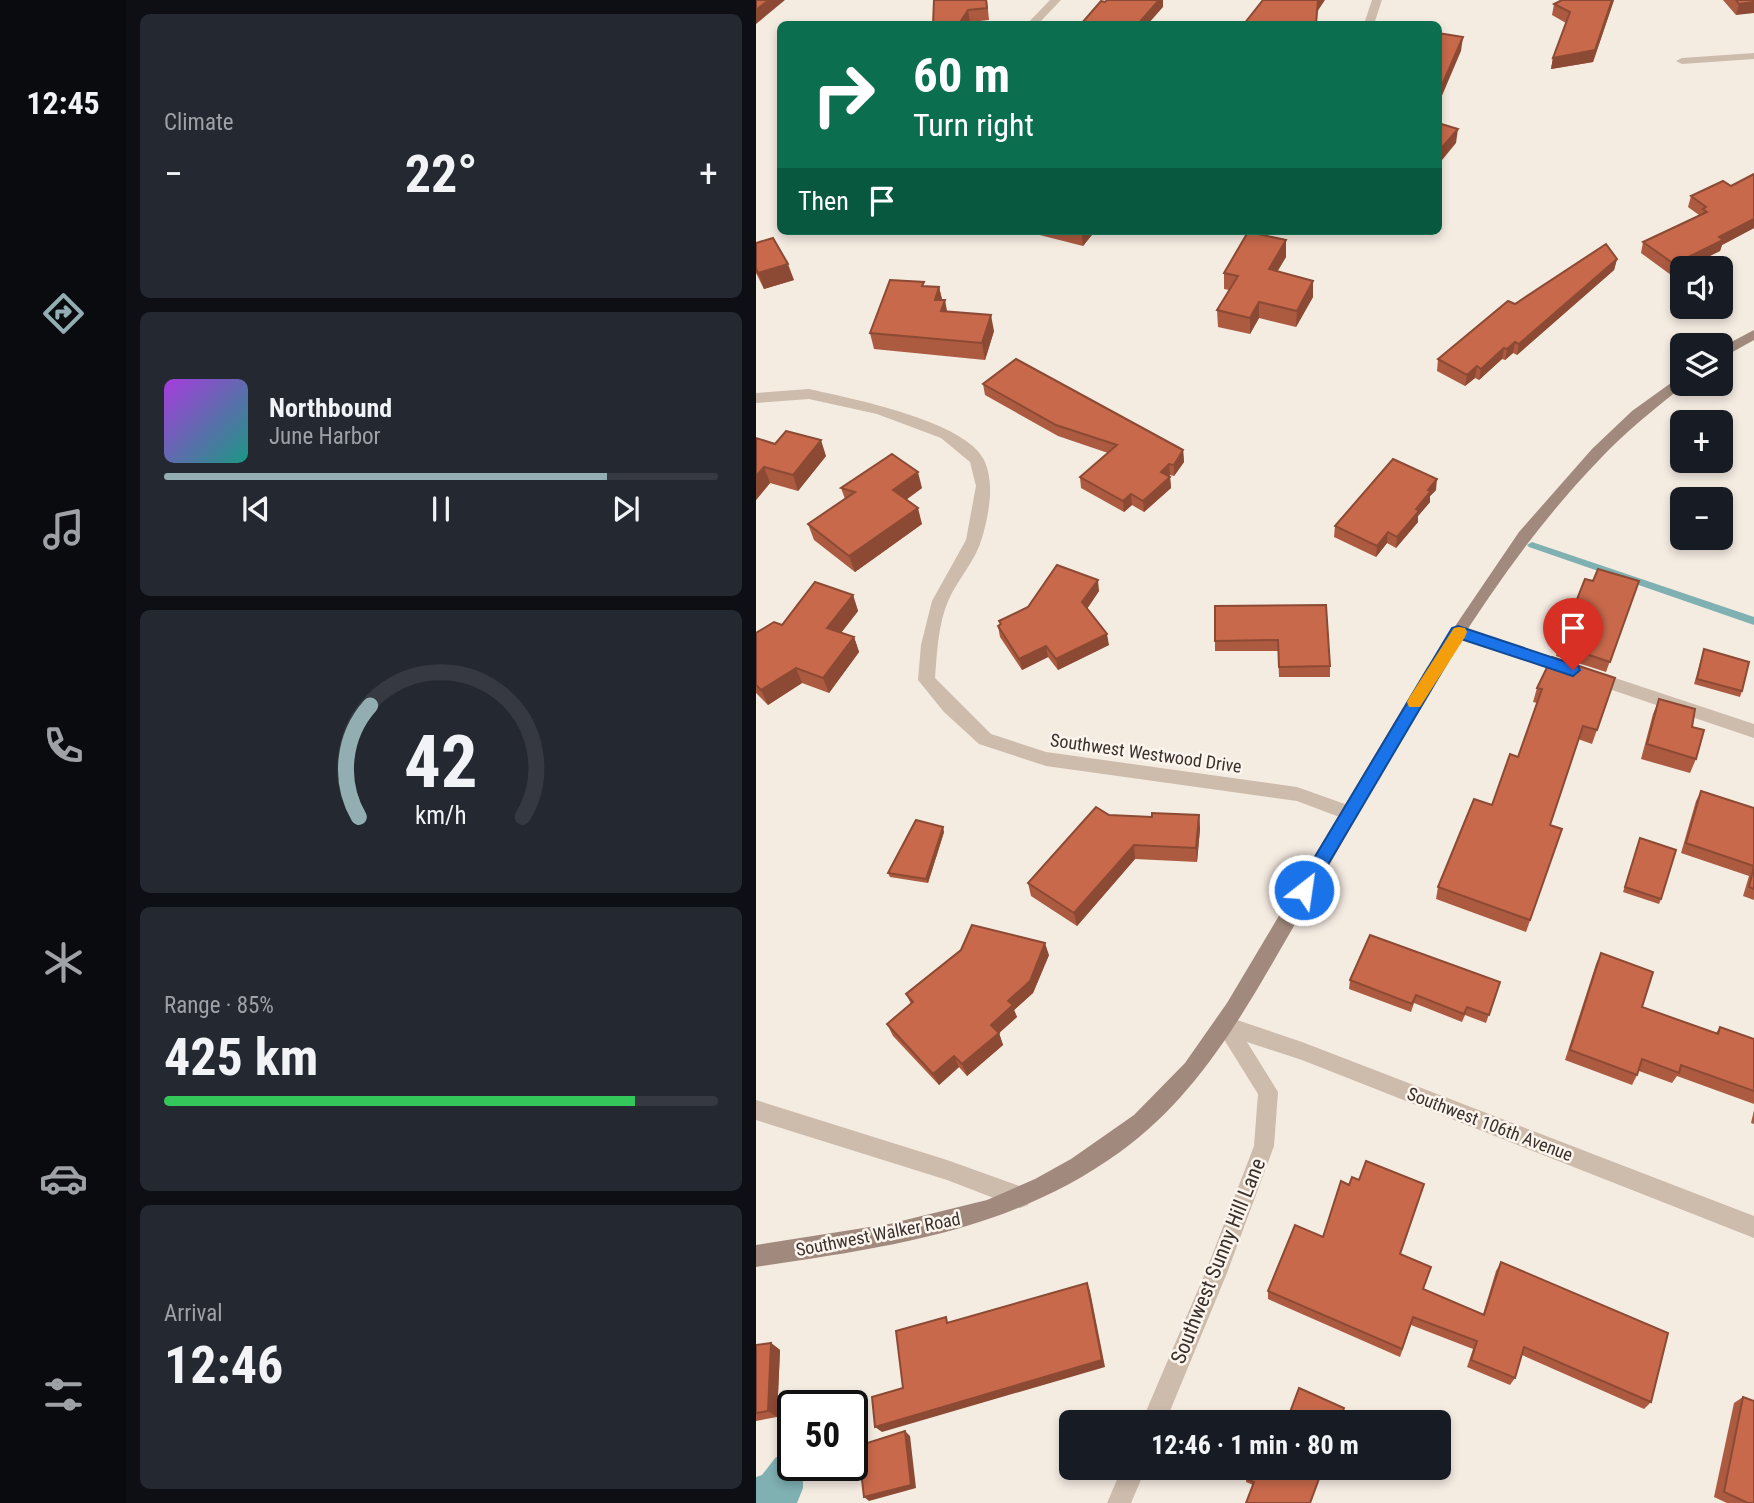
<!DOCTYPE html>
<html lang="en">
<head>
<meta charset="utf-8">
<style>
  :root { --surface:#171b24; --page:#242831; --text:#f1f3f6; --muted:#9ea1a6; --line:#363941; --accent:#92aeb2 }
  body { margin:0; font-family:"Roboto Condensed",sans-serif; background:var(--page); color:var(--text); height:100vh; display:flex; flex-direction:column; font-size:26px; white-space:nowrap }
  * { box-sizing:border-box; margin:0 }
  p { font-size:23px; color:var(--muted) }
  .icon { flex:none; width:38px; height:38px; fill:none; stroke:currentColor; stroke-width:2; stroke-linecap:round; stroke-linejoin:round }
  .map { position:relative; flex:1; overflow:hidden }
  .side { display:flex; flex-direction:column; gap:14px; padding:14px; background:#0d0f14; width:630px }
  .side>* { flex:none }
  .top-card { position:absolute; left:21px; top:21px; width:665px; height:214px; border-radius:10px; box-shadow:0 4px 10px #0003; background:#0b6e4f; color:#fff; overflow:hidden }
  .buttons { position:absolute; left:914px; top:256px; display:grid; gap:14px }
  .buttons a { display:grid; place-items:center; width:63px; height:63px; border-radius:10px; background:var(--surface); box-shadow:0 4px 10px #0003; font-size:35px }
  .speed { position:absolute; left:21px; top:1390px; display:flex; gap:14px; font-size:35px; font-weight:700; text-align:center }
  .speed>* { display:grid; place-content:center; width:91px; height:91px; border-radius:50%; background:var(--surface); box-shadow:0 4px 10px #0003; line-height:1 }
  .speed .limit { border:4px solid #111; border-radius:10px; background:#fff; color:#111 }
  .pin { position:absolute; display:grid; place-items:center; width:60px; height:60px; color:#fff; margin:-72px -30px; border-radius:50% 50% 50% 0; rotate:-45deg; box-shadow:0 0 7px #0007 }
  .pin .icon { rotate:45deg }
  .me { position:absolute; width:77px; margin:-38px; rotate:30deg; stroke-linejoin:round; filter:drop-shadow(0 0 5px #0008) }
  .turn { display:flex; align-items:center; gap:24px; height:147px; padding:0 21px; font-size:32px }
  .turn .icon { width:91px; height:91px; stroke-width:2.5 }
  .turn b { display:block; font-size:49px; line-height:60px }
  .then { display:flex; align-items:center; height:66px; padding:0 21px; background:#0003; gap:14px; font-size:26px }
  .big { font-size:52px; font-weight:700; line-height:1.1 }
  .side .tile { flex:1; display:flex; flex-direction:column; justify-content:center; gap:10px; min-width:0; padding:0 24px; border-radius:10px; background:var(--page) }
  .side .dial { align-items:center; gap:0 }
  .dial svg { height:182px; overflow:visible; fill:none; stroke:var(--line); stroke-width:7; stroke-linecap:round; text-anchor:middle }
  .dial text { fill:var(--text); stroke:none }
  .song { display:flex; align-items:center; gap:21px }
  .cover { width:84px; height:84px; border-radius:10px; background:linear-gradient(135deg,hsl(280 70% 55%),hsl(170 70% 35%)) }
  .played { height:7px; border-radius:4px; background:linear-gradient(90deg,var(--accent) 80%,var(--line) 80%) }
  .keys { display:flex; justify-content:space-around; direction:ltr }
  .heat { display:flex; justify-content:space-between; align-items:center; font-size:38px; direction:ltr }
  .charge { height:10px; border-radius:5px; background:linear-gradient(90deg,#34c759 85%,var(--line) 0) }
  .trip { position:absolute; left:303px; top:1410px; width:392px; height:70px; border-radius:10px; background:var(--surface); box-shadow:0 4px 10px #0003; font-weight:700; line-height:70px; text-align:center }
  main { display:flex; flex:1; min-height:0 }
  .dock { display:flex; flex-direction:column; width:126px; justify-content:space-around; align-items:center; background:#090b0e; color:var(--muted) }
  .dock .icon { width:49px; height:49px }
  .dock .active { color:var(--accent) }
  .dock b { font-size:32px; color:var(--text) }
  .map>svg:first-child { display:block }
</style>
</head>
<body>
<main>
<nav class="dock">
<b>12:45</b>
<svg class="icon active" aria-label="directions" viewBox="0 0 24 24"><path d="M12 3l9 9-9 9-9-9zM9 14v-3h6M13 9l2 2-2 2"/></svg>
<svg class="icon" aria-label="music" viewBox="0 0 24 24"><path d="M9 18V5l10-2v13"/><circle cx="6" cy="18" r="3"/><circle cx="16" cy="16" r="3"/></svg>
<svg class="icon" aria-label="phone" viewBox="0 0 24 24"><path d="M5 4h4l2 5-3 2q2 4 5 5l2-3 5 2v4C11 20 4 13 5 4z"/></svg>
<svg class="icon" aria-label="climate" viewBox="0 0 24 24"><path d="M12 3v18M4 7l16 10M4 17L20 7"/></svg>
<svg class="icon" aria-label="car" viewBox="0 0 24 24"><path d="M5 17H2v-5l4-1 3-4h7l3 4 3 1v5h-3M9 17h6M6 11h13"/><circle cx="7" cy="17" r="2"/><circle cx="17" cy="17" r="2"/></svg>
<svg class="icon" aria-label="filters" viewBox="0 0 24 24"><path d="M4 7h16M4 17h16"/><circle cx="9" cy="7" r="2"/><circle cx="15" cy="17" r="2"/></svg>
</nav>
<section class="side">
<div class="tile"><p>Climate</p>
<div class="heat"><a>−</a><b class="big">22°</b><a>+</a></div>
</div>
<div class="tile">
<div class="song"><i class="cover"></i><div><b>Northbound</b><p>June Harbor</p></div></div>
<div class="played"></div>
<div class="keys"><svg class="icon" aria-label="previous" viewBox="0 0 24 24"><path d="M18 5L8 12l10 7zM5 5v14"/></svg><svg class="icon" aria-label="pause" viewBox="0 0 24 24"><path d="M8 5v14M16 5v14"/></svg><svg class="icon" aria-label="next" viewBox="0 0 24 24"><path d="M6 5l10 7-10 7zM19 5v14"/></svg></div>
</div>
<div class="tile dial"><svg viewBox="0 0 100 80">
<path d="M14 69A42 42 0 1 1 86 69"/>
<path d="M14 69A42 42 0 0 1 19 20" stroke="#92aeb2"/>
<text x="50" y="56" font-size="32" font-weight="700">42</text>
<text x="50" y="72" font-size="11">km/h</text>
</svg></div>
<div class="tile"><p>Range · 85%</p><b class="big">425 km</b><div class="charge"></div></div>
<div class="tile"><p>Arrival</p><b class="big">12:46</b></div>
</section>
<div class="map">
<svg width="998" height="1503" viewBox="0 0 998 1503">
  <rect width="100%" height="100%" fill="#f4ebe1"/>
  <path fill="#7fb0b2" d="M20,1457L47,1469V1488L41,1503H0V1477L6,1475Z"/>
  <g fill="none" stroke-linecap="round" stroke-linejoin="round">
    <path fill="#7fb0b2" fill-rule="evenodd" d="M776,542L998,617V625L773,547L771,545Z"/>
    <path fill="#cdbbac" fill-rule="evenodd" d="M702,626L998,724V738L696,636L694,632Z"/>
    <g fill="#cdbbac" fill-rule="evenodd">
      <path d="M294,0H305L282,24H271Z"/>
      <path d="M616,0H626L618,24H608Z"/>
      <path d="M998,53V59L926,64L920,61L926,58Z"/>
      <path d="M53,389C93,398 210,421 228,460C239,483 233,514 226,538C220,560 202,579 193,599C182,623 181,653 179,678L235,734L290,752L541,787L600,808L603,813L600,818L594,821L541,801L290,766L223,744L188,712L162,680L165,645L176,601L210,540L220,486L214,462L185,438L121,414L53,399L0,403V393Z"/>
      <path d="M469,1016L546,1042L998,1216V1238L546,1060L491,1042L522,1092L518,1146L471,1273L409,1423H385L450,1271L498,1146L502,1094L459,1025L462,1018Z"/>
      <path d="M0,1100L191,1160L272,1189L275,1197L272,1205L264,1208L191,1180L0,1120Z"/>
      <path d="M366,1468H390L375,1503H351Z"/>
    </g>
    <g fill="#a18a7d" fill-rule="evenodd">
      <path d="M998,330V340L964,359V348Z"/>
      <path d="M926,375V383H931C901,407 870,431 844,459C723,584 644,744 557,893C502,986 454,1087 364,1152C253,1232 131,1247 0,1267V1245L133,1224L231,1200L279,1179L315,1159L378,1115L429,1063L471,1003L670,669L763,532L836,449L876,411Z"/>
    </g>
  </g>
  <g fill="#ac5a40">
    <path d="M178,0H231L233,20L214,22L213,24H177Z"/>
    <path d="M858,0L837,62L795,69L797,58L810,23L796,15L798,4Z"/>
    <path d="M967,0H998L980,15Z"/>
    <path d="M998,174V228L966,245L964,251L926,268V270L915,275L885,253L887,242L943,215L932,207L935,196L975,186Z"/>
    <path d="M268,231H339L327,246Z"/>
    <path d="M0,243L38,280L8,289L0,273Z"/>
    <path d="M530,257L521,271L557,281V297L540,327L503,318L494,334L462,327L461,310L473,290L468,289V273Z"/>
    <path d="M861,259L858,270L761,355L757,353L749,360L746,359L723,380L719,378L709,386L681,371L682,359L759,304Z"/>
    <path d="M169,286L183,287L186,300L191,312L238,331L229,360L118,349L114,333Z"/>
    <path d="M227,384L427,450L428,462L418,476L414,475L413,476L414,477L415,488L388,512L376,505L368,512L325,488L324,477L352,453L302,436L229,395Z"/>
    <path d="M0,438L19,444L70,456L42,491L14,483L0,500Z"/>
    <path d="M85,488H166L150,500L166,524L99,572L58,540L52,524L89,499Z"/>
    <path d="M680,490L674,496V502L662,516V522L640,548L631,543L620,557L578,537L579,526Z"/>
    <path d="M837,581H883L850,672L800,656L803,645Z"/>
    <path d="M343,591L331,609L353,645L302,670L292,657L266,670L244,637L242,626L244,625L243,621Z"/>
    <path d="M97,595L102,611L85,633L98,637L103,652L73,693L46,683L12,705L0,693V633L26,625Z"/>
    <path d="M459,606L574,666V677H523L522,651H459Z"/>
    <path d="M948,649L986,691L984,697L938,684Z"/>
    <path d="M859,678L836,744L822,739L794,825L806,829L770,932L680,899L682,887L736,805L762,757L781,703L777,702L781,688Z"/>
    <path d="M903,699L936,727L940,759L934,773L885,759L897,714Z"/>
    <path d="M945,791L998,808V900L987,896L993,876L925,853L940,801Z"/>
    <path d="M353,815L396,817L443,815L444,829L441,862L379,859L321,926L275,896L272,883Z"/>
    <path d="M188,832L172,883L134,877L132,873Z"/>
    <path d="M884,838L905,899L903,904L867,892Z"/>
    <path d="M845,953L886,1007L960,1033L964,1027L998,1039V1104L921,1076L916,1083L883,1071L876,1085L809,1060L840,964Z"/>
    <path d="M293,955L277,993L258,1010L261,1017L243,1033L247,1045L211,1076L203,1067L183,1085L137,1036L131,1024L155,1004L150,994Z"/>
    <path d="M594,980L744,982L730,1023L709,1015L706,1022L658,1003L655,1012L593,989Z"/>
    <path d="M998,1110V1124L995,1123Z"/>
    <path d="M567,1237L644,1255L667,1289L727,1314L740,1271L745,1262L895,1402L888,1409L766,1355L759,1378L754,1385L711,1367L717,1349L655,1325L644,1357L512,1299V1291Z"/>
    <path d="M15,1343L24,1350L21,1417L0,1421V1345Z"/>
    <path d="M987,1397L998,1503H971L958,1497L978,1403Z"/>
    <path d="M567,1468L497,1485L490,1482V1479Z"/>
  </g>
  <g fill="#8c4a34">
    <path d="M13,0H29L0,24V10Z"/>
    <path d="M403,0H407V7L392,24H382Z"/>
    <path d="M562,0H569L561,12L560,24Z"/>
    <path d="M856,0H858L837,62L795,69L797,58Z"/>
    <path d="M998,2V13L980,15L983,4Z"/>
    <path d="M212,10L214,22L213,24H203Z"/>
    <path d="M707,37L705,51L682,105V94Z"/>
    <path d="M702,129L700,143L682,165V152Z"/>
    <path d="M998,219V228L966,245L964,251L930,268H926V270L915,275L918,264L963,237Z"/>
    <path d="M328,231H339L327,246L326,234Z"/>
    <path d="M530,240V257L513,286V269Z"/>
    <path d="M861,259L858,270L761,355L763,344Z"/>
    <path d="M32,264L38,280L8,289L2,273Z"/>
    <path d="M557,281V297L540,327L541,311Z"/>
    <path d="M183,287L187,303L179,300Z"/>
    <path d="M189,300L192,316L185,311Z"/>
    <path d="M503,302V318L494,334V318Z"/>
    <path d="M235,315L238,331L229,360L226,343Z"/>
    <path d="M759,342L757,353L749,360L751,349Z"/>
    <path d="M748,348L746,359L723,380L725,369Z"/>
    <path d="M721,366L719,378L709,386L711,375Z"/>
    <path d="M65,440L70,456L42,491L37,475Z"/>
    <path d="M427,450L428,462L418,476V465Z"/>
    <path d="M413,464L414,475L406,483L405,472Z"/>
    <path d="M8,467L14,483L0,500V476Z"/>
    <path d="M162,472L166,488L141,506L137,490Z"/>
    <path d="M414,477L415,488L388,512L387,501Z"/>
    <path d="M681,479L680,490L674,496V502L662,516V522L640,548L641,537L672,490Z"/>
    <path d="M375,494L376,505L368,512L367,501Z"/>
    <path d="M162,508L166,524L99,572L93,556Z"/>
    <path d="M632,532L631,543L620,557L621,546Z"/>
    <path d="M342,580L343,591L328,613L326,602Z"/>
    <path d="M97,595L102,611L77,643L71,628Z"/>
    <path d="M351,634L353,645L302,670L300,659Z"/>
    <path d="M98,637L103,652L73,693L67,678Z"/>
    <path d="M290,646L292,657L266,670L263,659Z"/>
    <path d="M40,668L46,683L12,705L5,690Z"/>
    <path d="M443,815L444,829L441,862L440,848Z"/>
    <path d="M187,827L188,832L172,883L170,879Z"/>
    <path d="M378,845L379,859L321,926L318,913Z"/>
    <path d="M289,943L293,955L277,993L258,1010L261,1017L243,1033L247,1045L211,1076L206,1064L252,1001Z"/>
    <path d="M198,1056L203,1067L183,1085L177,1074Z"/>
    <path d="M331,1283L334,1291L349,1367L126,1432L119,1427Z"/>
    <path d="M15,1343L24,1350L21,1417L12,1411Z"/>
    <path d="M149,1431L154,1436L160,1488L113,1501L108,1497Z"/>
  </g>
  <g fill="#c8694b" stroke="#8c4a34" stroke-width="2">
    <path d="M0,0H13L0,10Z"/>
    <path d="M178,0H230L231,8L212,10L203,24H177Z"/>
    <path d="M351,0H403L382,24H325L345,1L349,2Z"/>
    <path d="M507,0H562L560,24H488Z"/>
    <path d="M806,0H856L839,50L797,58L814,12L798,4Z"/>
    <path d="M980,0H998V2L983,4Z"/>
    <path d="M682,33L707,37L682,94Z"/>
    <path d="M682,123L702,129L682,152Z"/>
    <path d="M998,174V219L963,237L967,240L918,264L887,242L951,212L947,209L950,207L935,196L967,181L975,186Z"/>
    <path d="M315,231H328L326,234Z"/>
    <path d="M492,232L530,240L513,269L557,281L541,311L503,302L494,318L461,310L482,276L468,273Z"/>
    <path d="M17,238L32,264L2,273L0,268V243Z"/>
    <path d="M850,244L861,259L763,344L759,342L751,349L748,348L725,369L721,366L711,375L682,359L752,301L759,304Z"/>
    <path d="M134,280L168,282L166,286L183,287L179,300H189L185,311L235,315L226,343L114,333Z"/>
    <path d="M260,359L427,450L418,465L413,464L405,472L414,477L387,501L375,494L367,501L324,477L361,445L300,425L227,384Z"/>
    <path d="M30,431L65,440L37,475L8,467L0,476V438L19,444Z"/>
    <path d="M136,454L162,472L137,490L162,508L93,556L52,524L99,492L85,488Z"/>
    <path d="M637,459L681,479L672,490L675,491L660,509L663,511L641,537L632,532L621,546L579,526Z"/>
    <path d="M301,565L342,580L326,602L351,634L300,659L290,646L263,659L242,626L245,624L243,621L272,607Z"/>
    <path d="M842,569L883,581L854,662L803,645L829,579L837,581Z"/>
    <path d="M59,582L97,595L71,628L98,637L67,678L40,668L5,690L0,685V633L18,622L26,625Z"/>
    <path d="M570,605L574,666L523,667L522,640L459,641V606Z"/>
    <path d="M948,649L993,662L986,691L941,679Z"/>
    <path d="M796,657L859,678L841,730L827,726L794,825L806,829L774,920L682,887L718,799L736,805L754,754L762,757L786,689L781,688Z"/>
    <path d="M903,699L939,709L936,727L948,730L940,759L891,744Z"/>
    <path d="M945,791L998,808V889L993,887L998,866L930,843Z"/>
    <path d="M340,807L353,815L396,817V813L443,815L440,848L378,845L318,913L272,883Z"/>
    <path d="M160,820L187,827L170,879L132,873Z"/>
    <path d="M884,838L920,850L905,899L869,887Z"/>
    <path d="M216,925L289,943L274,981L252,1001L257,1005L235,1025L243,1033L206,1064L198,1056L177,1074L131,1024L157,1002L150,994L205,950Z"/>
    <path d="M614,935L744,982L733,1015L711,1007L708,1014L660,995L656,1004L594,980Z"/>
    <path d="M845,953L897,972L886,1007L962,1034L964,1027L998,1039V1091L925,1065L923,1073L886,1059L881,1075L814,1050Z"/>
    <path d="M610,1161L668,1184L644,1254L675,1267L667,1289L728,1315L745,1262L912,1333L895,1402L768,1347L759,1378L715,1360L721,1341L657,1317L646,1349L512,1291L539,1225L567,1237L585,1181L593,1185L596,1177L603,1180Z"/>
    <path d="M331,1283L346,1360L119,1427L116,1397L147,1388L140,1331L190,1317L191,1323Z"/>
    <path d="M15,1343L12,1411L0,1413V1345Z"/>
    <path d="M543,1388L588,1408L583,1423H530Z"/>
    <path d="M987,1397L998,1401V1503H992L968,1492Z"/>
    <path d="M149,1431L155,1485L108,1497L102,1446Z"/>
    <path d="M494,1468H567L554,1503H490L498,1482L490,1479Z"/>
  </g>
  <path fill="#1a73e8" stroke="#114b97" stroke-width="2" d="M702,626L822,666L824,670L817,676L705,639L554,895L548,898L542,895L540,890L542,885L696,628Z"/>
  <path fill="#f59e0b" d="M703,627L709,628L711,632L709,637L664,707H653L651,702L653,698L698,628Z"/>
  <g text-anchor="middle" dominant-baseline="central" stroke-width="5" stroke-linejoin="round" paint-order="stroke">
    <g font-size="18" fill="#3b302b" stroke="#fbf5ee">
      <text transform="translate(390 753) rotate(8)">Southwest Westwood Drive</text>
      <text transform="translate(734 1124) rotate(21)">Southwest 106th Avenue</text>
      <text transform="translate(122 1234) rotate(-11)">Southwest Walker Road</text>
    </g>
    <g font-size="21" fill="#3b302b" stroke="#fbf5ee">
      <text transform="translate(462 1261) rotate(-68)">Southwest Sunny Hill Lane</text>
    </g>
  </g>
</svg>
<div class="buttons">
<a><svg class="icon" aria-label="sound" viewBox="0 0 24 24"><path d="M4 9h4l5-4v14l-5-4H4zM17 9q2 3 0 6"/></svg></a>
<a><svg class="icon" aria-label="layers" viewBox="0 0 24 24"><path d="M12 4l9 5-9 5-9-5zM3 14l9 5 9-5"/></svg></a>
<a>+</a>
<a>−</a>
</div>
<div class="speed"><div class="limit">50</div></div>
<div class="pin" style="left:817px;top:670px;background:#d93025"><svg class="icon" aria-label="arrive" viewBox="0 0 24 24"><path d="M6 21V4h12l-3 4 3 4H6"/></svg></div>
<svg class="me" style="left:548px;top:890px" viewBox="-20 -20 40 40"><circle r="17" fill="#1a73e8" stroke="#fff" stroke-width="3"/><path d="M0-11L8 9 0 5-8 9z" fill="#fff"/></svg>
<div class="trip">12:46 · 1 min · 80 m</div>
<div class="top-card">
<div class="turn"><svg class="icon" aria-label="right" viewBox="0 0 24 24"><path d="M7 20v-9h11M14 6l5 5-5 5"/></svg><div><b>60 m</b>Turn right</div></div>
<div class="then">Then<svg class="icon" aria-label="arrive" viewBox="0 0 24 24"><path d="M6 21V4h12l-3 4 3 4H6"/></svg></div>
</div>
</div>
</main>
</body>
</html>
